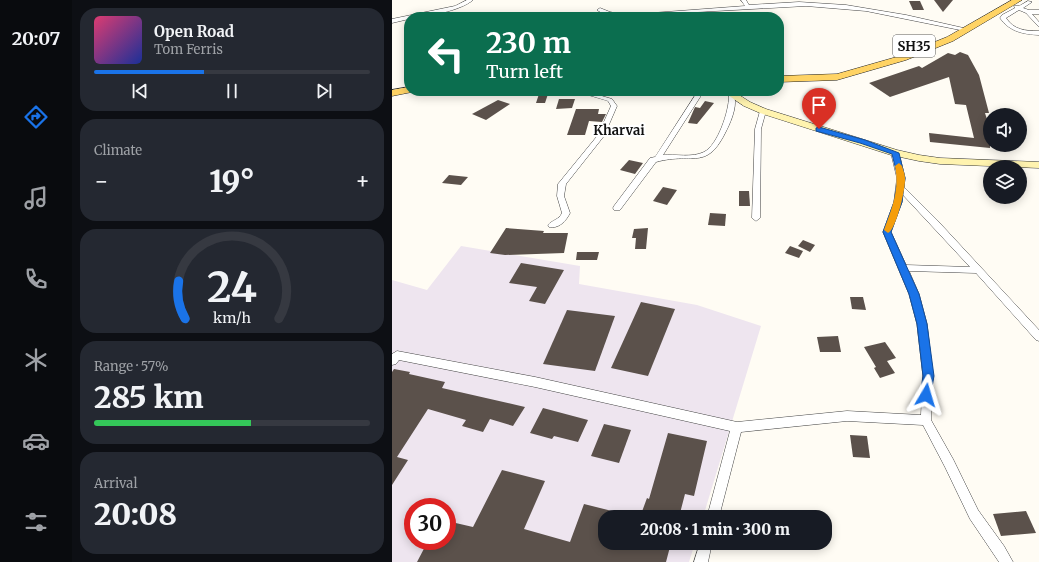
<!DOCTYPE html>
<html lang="en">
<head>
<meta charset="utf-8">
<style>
  :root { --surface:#171b24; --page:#242831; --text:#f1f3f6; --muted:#9ea1a6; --line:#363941; --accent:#1a73e8 }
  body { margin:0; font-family:Merriweather,serif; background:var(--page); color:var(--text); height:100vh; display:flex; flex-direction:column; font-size:15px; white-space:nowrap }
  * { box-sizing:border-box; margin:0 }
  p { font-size:13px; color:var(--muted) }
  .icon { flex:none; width:22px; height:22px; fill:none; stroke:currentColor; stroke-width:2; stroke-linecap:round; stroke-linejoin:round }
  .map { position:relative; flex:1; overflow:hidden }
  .drawer { display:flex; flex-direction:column; gap:8px; padding:8px; background:#0d0f14; width:320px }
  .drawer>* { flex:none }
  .top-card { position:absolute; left:12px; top:12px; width:380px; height:84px; border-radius:16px; box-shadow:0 2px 10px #0003; background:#0b6e4f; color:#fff; overflow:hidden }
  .controls { position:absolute; left:591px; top:108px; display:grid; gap:8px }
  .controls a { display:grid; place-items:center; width:44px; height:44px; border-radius:50%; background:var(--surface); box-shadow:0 2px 10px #0003; font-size:20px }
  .speed { position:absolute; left:12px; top:498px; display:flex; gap:8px; font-size:20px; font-weight:700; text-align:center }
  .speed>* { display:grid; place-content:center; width:52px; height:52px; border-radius:50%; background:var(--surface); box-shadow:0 2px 10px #0003; line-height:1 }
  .speed .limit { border:6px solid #d22; background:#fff; color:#111 }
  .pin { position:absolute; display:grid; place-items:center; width:34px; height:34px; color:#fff; margin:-41px -17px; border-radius:50% 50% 50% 0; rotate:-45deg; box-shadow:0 0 4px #0007 }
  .pin .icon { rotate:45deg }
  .me { position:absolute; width:44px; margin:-22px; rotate:7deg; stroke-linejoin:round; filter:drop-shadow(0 0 3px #0008) }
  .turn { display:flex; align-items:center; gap:14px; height:84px; padding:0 16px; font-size:18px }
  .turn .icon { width:52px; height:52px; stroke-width:2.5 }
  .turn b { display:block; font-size:28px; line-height:34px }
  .big { font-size:30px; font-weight:800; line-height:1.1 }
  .drawer .tile { flex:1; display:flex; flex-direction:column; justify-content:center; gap:6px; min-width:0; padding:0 14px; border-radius:16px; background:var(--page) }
  .drawer .dial { align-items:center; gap:0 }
  .dial svg { height:104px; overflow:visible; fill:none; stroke:var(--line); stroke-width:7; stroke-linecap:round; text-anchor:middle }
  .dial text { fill:var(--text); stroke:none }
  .song { display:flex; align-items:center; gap:12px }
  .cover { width:48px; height:48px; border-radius:6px; background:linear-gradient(135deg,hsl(340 70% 55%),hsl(230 70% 35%)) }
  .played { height:4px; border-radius:2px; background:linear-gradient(90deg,var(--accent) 40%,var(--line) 40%) }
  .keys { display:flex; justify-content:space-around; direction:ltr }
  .heat { display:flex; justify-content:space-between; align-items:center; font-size:22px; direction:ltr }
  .charge { height:6px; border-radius:3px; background:linear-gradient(90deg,#34c759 57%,var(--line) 0) }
  .trip { position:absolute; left:206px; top:510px; width:234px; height:40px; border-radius:16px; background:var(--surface); box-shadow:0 2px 10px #0003; font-weight:800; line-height:40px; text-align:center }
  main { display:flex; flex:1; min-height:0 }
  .dock { display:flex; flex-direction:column; width:72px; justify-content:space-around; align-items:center; background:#090b0e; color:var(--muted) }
  .dock .icon { width:28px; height:28px }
  .dock .selected { color:var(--accent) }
  .dock b { font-size:18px; color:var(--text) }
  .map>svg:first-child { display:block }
</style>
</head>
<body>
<main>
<nav class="dock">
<b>20:07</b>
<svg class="icon selected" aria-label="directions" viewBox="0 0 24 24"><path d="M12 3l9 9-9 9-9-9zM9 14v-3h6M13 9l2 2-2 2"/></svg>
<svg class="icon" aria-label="music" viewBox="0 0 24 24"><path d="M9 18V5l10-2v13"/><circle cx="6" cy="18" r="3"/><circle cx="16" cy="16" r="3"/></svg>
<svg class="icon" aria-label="phone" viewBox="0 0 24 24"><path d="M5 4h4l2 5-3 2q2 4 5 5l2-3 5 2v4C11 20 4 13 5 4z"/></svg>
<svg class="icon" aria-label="climate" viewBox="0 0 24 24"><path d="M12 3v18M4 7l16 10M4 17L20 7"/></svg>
<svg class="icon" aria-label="car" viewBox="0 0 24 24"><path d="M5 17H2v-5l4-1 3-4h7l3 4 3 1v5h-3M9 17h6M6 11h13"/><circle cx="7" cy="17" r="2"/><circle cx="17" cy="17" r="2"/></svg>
<svg class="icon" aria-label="filters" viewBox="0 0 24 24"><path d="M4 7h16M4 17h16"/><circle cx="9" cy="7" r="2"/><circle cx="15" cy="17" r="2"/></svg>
</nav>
<section class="drawer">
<div class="tile">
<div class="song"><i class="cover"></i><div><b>Open Road</b><p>Tom Ferris</p></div></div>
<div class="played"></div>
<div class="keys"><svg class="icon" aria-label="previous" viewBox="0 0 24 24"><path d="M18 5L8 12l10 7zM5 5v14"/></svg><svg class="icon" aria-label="pause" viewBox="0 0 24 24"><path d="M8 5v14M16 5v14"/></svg><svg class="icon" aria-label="next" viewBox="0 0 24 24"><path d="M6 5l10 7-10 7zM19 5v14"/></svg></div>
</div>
<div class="tile"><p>Climate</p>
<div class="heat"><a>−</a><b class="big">19°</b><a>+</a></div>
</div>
<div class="tile dial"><svg viewBox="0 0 100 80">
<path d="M14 69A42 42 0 1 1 86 69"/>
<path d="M14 69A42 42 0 0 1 9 40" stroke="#1a73e8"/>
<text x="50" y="56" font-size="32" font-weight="700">24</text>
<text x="50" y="72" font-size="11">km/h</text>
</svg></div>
<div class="tile"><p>Range · 57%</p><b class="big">285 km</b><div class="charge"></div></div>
<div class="tile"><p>Arrival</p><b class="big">20:08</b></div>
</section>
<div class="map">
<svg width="647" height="562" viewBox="0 0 647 562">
  <rect width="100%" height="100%" fill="#fffcf4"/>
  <path fill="#eee5ef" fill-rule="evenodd" d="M69,246L188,266L187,284L305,305L369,326L311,517H213V543H303L297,562H0V280L35,290ZM21,507H55V541H21Z"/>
  <g fill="#5b514b">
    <path d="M542,0H561L551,12Z"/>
    <path d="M517,1H528L532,10H521Z"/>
    <path d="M568,52L576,55L587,75L597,113H593L598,129V148L538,142L537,133L582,138L574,105L563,104L557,77L498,97L477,83L527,66L530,68L556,53L563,55Z"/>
    <path d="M147,94H156L153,103H144Z"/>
    <path d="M167,99H183L180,108L164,109Z"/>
    <path d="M106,100L118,104L94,120L80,114Z"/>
    <path d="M313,101L322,103L305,124L296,123L303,107L308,108Z"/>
    <path d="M184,109H207L206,114H214L210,122L197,121L193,135H175Z"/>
    <path d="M237,160L251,163L243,174L228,170Z"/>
    <path d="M57,175L76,177L69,185L50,183Z"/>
    <path d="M271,187L285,190L275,205L261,201Z"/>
    <path d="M347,191H357L358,206H347Z"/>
    <path d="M318,213L334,214L333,226L316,225Z"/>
    <path d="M114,228L152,231L151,233H176L172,253L113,255L98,253Z"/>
    <path d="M256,228L254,249H243L244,238H240L242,229Z"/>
    <path d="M411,240L423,245L418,252L406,246Z"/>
    <path d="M398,246L411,251L407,258L393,253Z"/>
    <path d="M185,252H207L205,260H184Z"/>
    <path d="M129,263L172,270L153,304L137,301L145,287L117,283Z"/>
    <path d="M458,297H471L474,310L460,309Z"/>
    <path d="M249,302L283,309L256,376L219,368Z"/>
    <path d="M175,310L223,316L203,371L151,364Z"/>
    <path d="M446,336L449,352H428L425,337Z"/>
    <path d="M493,342L504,358L495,361L503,373L488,378L482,368L484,367L472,347Z"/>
    <path d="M2,369L18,372L17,374L53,382L50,388L133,407L121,426L98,419L91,432L70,426L74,420L36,409L5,457L16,460L0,485V372Z"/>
    <path d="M151,408L196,420L186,442L162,436L160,439L138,433Z"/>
    <path d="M212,424L239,430L227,463L199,456Z"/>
    <path d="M276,433L315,441L302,496L293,494L287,517H248L255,498L257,499Z"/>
    <path d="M458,435L475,436L478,458L461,457Z"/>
    <path d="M110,470L153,481L132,529L178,542L192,504L232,514V517H213V543H279L274,562H25L36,541H55V521L81,527Z"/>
    <path d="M634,511L644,533L609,536L601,514Z"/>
  </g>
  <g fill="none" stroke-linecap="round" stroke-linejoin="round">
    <defs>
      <g id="street">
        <path d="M75,0H81C68,11 35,17 17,17V19L0,23V19L63,6Z"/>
        <path d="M349,0H354L357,5L407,2L454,5L514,15L576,29L573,31L474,11L414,6L288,13L247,17C233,17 217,19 205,10L208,8L218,12L233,15L353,6Z"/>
        <path d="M636,1L640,2L631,8L637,10H647V14H640L647,22V27L634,13L627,10L614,18C622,30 633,31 647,31V35C631,34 618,32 608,18L610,15L623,8L622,6H627Z"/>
        <path d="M183,91H193L220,99L225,106L212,136L174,184L172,196L178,213C174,221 167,229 157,227L156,225C160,220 167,220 170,213L165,196L166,184L206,135L219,106L216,101Z"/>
        <path d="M306,91H312L271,155C283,154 300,158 312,152C326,145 337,111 337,96L342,95C345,104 341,116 337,125C315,174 304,151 264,162L228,210H222L221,208L222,206L258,158L263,157Z"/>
        <path d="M371,109L374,111L369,129L368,218L364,221L360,218L363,129L368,111Z"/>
        <path d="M500,151H506L507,153L513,178L512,187L545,220L647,330V341L644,340L584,273L517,271L527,294L535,324L541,376L539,395V420L561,459L586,510L612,546L621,562H607L578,519L553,467L531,425L455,421L349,432L327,517H315L338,431L143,387L7,360L4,364L0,365V354L5,351L143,377L345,422L455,411L529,415L531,376L525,324L517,294L491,232L502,202L505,178L499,153ZM511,195L578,267L514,265L499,232L510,202Z"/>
        <path d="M308,543H320L316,562H302Z"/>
      </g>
      <path id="secondary" d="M330,91H341L358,102L374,109L505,150L527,155L548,158L647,162V168L548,164L527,161L499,155L368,113L352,106Z"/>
      <g id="primary">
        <path d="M620,0H630L561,41L514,60L445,80L387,82V76L445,74L508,56L555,37Z"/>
        <path d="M17,87V91H21L20,92L0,96V90Z"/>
      </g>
    </defs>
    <use href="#street" stroke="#444" stroke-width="1"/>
    <use href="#secondary" stroke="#333" stroke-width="1"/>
    <use href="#primary" stroke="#222" stroke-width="1"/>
    <use href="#street" fill="#fff" fill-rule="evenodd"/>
    <use href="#secondary" fill="#fff3af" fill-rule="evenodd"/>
    <use href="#primary" fill="#ffd364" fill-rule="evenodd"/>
  </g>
  <path fill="#1a73e8" stroke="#114b97" d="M427,127L473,140L507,153L513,178L510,202L499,232L527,294L535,324L542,376L538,398L534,399L530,398L528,395L531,376L525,324L517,294L491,232L502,202L506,178L500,154L468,143L424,131V128Z"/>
  <path fill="#f59e0b" d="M507,163L510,166C511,170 513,174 513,178C514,188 504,230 496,233L492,230C500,208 508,189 503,166Z"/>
  <g text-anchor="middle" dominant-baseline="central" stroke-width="4" stroke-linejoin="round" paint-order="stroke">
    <rect fill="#fff" stroke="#585858" stroke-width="1" x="501" y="35" width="42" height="22" rx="3"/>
    <g font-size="13" font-weight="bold" fill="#111">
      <text x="522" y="46">SH35</text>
    </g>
    <g font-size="13" font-weight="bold" fill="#111" stroke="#fff">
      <text x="227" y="130">Kharvai</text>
    </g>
  </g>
</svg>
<div class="controls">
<a><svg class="icon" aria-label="sound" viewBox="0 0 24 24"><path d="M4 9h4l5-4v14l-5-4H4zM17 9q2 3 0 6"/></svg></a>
<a><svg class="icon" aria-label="layers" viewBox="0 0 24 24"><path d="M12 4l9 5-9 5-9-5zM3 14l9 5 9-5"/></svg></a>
</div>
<div class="speed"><div class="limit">30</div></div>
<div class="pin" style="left:427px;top:129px;background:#d93025"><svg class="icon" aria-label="arrive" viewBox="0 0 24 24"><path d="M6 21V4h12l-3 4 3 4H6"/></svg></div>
<svg class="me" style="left:534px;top:395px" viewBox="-20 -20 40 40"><path d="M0-17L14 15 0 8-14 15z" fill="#1a73e8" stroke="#fff" stroke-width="4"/></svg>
<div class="trip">20:08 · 1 min · 300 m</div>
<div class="top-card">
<div class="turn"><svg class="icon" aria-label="left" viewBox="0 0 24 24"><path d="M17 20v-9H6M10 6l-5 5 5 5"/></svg><div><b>230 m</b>Turn left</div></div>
</div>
</div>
</main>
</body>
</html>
